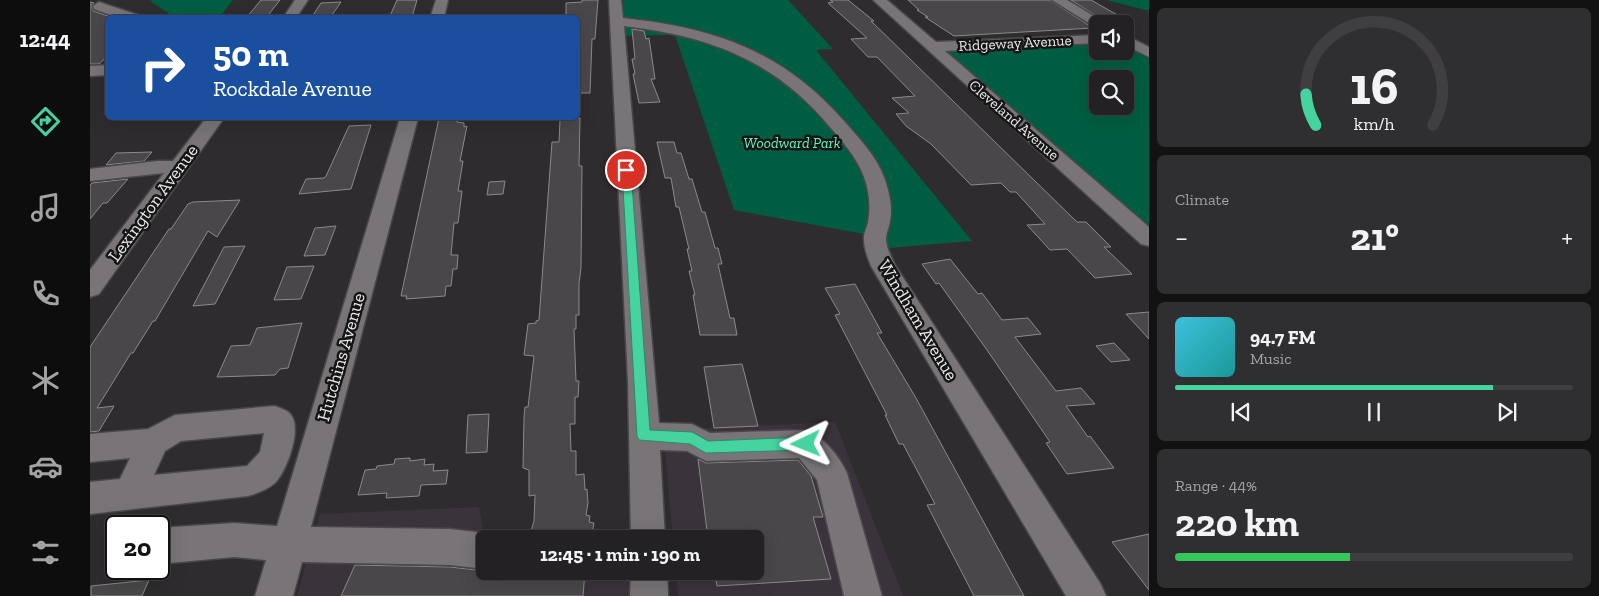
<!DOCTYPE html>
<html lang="en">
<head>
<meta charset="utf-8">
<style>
  :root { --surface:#232123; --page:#2f2e30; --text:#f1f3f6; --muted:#a3a3a6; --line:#403e41; --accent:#45d49f }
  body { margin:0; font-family:"Zilla Slab",serif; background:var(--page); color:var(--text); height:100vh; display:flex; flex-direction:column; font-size:19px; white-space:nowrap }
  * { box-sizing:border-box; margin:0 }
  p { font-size:16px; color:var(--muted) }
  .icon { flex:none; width:28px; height:28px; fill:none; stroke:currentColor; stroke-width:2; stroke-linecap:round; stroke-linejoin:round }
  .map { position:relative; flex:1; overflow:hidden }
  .panel { display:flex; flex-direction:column; gap:8px; padding:8px; background:#131213; width:450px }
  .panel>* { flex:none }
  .hud { position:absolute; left:15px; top:15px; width:475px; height:105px; border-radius:8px; box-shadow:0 5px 20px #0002,0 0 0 1px var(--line); background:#1a4fa0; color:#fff; overflow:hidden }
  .controls { position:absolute; left:999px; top:15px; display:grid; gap:10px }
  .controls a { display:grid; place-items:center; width:45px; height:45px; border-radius:8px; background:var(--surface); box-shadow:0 5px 20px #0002,0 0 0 1px var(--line); font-size:25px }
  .speed { position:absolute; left:15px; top:515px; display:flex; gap:10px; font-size:25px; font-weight:700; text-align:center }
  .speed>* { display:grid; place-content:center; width:65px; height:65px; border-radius:50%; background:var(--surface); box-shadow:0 5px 20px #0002,0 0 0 1px var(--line); line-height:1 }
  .speed .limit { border:2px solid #111; border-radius:8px; background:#fff; color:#111 }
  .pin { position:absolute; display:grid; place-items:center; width:42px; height:42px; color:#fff; margin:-21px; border:2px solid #fff; border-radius:50%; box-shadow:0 1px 5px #0007 }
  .me { position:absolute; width:55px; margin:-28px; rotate:268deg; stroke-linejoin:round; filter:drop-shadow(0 0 4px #0008) }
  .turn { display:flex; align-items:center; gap:18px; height:105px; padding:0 25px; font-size:22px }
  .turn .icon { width:65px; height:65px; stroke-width:2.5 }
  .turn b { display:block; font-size:35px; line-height:42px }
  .big { font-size:38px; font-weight:700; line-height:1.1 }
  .panel .card { flex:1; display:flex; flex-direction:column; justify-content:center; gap:8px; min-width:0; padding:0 18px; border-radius:8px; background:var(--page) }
  .panel .dial { align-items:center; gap:0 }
  .dial svg { height:130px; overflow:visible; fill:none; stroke:var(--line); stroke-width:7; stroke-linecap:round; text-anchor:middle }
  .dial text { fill:var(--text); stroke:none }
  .song { display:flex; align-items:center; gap:15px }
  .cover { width:60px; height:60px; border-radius:8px; background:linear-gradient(135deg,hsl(190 70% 55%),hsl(180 70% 35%)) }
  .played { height:5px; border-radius:2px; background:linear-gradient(90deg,var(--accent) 80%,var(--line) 80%) }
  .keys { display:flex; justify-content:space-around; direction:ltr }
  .heat { display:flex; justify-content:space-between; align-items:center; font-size:28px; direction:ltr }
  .charge { height:8px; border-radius:4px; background:linear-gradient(90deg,#34c759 44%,var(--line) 0) }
  .trip { position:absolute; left:386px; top:530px; width:288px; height:50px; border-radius:8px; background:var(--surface); box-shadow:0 5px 20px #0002,0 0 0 1px var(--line); font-weight:700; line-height:50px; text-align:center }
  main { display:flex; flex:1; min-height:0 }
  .dock { display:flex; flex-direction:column; width:90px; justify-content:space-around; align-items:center; background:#0e0d0e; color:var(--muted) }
  .dock .icon { width:35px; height:35px }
  .dock .active { color:var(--accent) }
  .dock b { font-size:22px; color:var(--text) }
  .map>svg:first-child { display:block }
</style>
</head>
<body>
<main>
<nav class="dock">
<b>12:44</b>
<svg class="icon active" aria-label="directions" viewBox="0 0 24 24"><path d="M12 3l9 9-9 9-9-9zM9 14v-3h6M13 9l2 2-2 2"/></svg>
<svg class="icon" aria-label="music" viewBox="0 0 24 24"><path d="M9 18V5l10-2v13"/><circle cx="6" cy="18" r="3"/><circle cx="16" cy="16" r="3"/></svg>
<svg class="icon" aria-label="phone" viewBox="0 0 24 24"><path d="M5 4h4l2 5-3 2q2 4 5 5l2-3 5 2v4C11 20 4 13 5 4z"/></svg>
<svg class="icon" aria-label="climate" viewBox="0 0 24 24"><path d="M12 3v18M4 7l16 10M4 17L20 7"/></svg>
<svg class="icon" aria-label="car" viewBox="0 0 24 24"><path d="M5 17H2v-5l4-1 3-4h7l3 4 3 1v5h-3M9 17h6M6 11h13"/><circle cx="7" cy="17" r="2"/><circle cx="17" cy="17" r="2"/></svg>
<svg class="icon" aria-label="filters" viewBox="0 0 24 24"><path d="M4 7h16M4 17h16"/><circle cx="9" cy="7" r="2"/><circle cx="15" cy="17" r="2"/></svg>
</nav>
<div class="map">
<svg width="1059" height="596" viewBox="0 0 1059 596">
  <rect width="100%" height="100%" fill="#2f2c2f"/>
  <g fill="#3a333b">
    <path d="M745,422L813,596H588L586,571H665V539H583L573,430Z"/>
    <path d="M389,507L394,534H558V539H395V571H559V596H207L230,514Z"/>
  </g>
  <g fill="#015d41" fill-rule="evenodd">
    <path d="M62,0H143L129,18L84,17L60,1Z"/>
    <path d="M525,0H698L743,49L726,50L882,241L787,249L785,236L644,210L585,35L526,36Z"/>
    <path d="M1016,0H1059V11Z"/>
    <path d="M1007,39L1008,51H1035V39L1059,53V239L842,47ZM1008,79H1035V106H1008Z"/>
  </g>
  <g fill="#4a474a" stroke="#8c888c">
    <path d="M171,0H190L176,18H156Z"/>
    <path d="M307,0H327L322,17L299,18Z"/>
    <path d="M492,0H508L505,39H502L500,93H488V18H476V3L492,2Z"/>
    <path d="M740,0H758L784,21H781L987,222H996L1021,247H1014L1042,274L1005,278L977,249L960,250L937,225L955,224L926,192H920L911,183L881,185L841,144L816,126L806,114L819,113L802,98L825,96L787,57H778L761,39L777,38L738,3L743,2Z"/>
    <path d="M818,0H960L1003,28L864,36L835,17H838L827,10H829Z"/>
    <path d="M981,0H1001L1045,25L1019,24Z"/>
    <path d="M0,2L4,3L1,5L3,11L18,16V56L9,64H0Z"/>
    <path d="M251,2L240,18H221L231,3Z"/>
    <path d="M542,29L554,31L556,39L559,38L565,79H561L570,102L549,103L543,74H545L542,59H545Z"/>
    <path d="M349,118H368L367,122L374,123V127L377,126L370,161H373L368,191H372L368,223H364L361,255H368L367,269H363L361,286H356L355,296L316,299L317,296H311Z"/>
    <path d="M474,118H490L489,166H492L491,268L489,283V315H486V329H484L486,381H489L488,397H485V424H480L481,451H486V475L494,474L495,490L497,489L498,503L496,515L500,516L499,522L504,523L501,539L478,535L477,538L441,531L444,521L445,495L439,496V470L433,468L434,417L435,407H438L444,356L434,355L438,324L446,323V321L449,320L462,142H469L470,120H474Z"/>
    <path d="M281,125L261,189L209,194L216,179L234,178L236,176L259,126Z"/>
    <path d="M567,142H584L587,153H591L599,179H602L612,212H615L625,248H628L632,264H628L640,318H644L647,335H610L603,295H605L599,271H602L597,249H599L589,207H586L581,178H575Z"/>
    <path d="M62,152L54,161L16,165L26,153Z"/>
    <path d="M38,179L17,203H13L0,219V185L2,183Z"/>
    <path d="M415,181L413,194L397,195L399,182Z"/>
    <path d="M150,200L127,237L118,231L65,321H63L43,353H41L7,408L24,406L9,431L0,432V347L79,229H81L98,204L103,202Z"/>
    <path d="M246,226L235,255L214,256L225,228Z"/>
    <path d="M155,246L125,304L103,306L134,247Z"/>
    <path d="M860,259L888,294L892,293L912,320L938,318L951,334L925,337L966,391L991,388L1005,404L976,406L998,437L1000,436L1024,468L977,474L956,443L960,442L897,350L849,283L846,284L832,264Z"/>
    <path d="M224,266L211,299L184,300L197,267Z"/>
    <path d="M765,284L792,333H787L826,398L934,596H884L837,505L845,504L813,444H809L795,415H797L745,315L750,314L735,288Z"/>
    <path d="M1059,312V339L1036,314Z"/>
    <path d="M212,323L198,368L190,369L185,375L127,377L141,346L160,345L167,328Z"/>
    <path d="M1024,343L1040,360L1021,362L1006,346Z"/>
    <path d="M652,364L668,426L624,428L614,367Z"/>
    <path d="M399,414L397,452L376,453L378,415Z"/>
    <path d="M320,458V461L335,459L334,465L344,464L343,471L358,470L356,484L331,485L329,496L296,498L297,493L268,495L275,470L286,469L287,466L304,464L305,459Z"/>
    <path d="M608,459L616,463L708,460L721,476L733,517H723L741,579L627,586L624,571H665V539H618Z"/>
    <path d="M1059,534V590L1022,542Z"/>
    <path d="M265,565L360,567L395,571H495L493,596H251Z"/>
    <path d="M59,580L52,596H1V586Z"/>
  </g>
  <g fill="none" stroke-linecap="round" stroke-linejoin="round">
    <defs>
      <g id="minor">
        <path d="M205,0H218L206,18H193Z"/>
        <path d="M346,0H358L354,18H340Z"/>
        <path d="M519,0H531L533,18C625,28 691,50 754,121C769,138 786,156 794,177C799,191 803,207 800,221C799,228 796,233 796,240C797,249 801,257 805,265L1010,583L1016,596H976L781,266C778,258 774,249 774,240C773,234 777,228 778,222C781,207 779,191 774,177C767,158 753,142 740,127C684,60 619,36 534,26L569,423L602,424L620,433L716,430C734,437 749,456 757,473L792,596H754L727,480L709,458L616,461L597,451L570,450L575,539H541L538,381Z"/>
        <path d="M783,0H797L846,42L1008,35V43L855,51L1059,227V246L1051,244Z"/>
        <path d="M962,0H977L1017,24H1008V27H1005Z"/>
        <path d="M9,2L48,15L49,18H29L4,9L3,6Z"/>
        <path d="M1035,35L1059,47V57L1035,45Z"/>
        <path d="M18,65V75L0,76V66Z"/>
        <path d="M116,118H134L9,294L0,297V270L74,173L0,181V169L67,161H83Z"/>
        <path d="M310,118H328L221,527L360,529L395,533L408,539H395V569L360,565L212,562L203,596H165L176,560L144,557L69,564V528L144,523L187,526Z"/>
        <path d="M184,406C190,408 198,410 201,415C212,430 197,469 186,482C179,489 168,493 158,496L0,514V482L30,479L40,458L0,462V434L58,429L85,415ZM174,433L170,452L157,466L64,475L75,451L91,441Z"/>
        <path d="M541,571H577L578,596H540Z"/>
      </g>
    </defs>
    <use href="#minor" stroke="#4a474a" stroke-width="3"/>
    <use href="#minor" fill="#787478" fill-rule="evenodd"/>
  </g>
  <path fill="#45d49f" stroke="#2d8a67" d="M536,167L541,170L560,430L602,432L618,441L716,437L721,439L723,444L721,448L716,450L616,453L600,444L549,440L547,436L532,170Z"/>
  <g text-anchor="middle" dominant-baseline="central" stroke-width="5" stroke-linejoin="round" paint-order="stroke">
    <g font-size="15" fill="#eceaec" stroke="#161516">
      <text transform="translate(925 43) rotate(-3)">Ridgeway Avenue</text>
      <text transform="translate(924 120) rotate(41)">Cleveland Avenue</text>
    </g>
    <g font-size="15" font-style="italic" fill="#65f5bd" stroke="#161516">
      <text x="702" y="143">Woodward Park</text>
    </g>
    <g font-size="18" fill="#eceaec" stroke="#161516">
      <text transform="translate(63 203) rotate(-54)">Lexington Avenue</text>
      <text transform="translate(828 320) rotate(59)">Windham Avenue</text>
      <text transform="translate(251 357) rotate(-74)">Hutchins Avenue</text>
    </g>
  </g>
</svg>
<div class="controls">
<a><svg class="icon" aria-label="sound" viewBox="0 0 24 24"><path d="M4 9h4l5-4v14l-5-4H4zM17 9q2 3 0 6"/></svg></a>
<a><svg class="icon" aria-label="search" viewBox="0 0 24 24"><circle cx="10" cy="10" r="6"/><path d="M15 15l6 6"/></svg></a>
</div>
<div class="speed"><div class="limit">20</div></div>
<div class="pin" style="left:536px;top:170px;background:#d93025"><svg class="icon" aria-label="arrive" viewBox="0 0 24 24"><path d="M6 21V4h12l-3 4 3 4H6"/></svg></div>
<svg class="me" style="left:716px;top:444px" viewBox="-20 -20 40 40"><path d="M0-17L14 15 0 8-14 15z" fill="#45d49f" stroke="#fff" stroke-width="4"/></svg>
<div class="trip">12:45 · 1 min · 190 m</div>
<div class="hud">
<div class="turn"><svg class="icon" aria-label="right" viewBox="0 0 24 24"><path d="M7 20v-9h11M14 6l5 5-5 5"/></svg><div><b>50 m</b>Rockdale Avenue</div></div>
</div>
</div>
<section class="panel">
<div class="card dial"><svg viewBox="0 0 100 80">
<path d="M14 69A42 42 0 1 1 86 69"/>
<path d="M14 69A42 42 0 0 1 8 50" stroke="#45d49f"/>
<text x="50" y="56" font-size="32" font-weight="700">16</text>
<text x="50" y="72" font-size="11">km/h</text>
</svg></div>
<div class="card"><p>Climate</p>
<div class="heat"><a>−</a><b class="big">21°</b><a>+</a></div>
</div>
<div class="card">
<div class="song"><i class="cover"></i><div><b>94.7 FM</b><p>Music</p></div></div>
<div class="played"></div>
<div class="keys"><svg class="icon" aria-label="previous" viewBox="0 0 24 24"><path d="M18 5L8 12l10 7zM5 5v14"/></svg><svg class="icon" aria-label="pause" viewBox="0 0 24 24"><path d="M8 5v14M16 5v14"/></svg><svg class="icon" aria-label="next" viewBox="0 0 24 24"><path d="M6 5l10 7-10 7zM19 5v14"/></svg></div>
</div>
<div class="card"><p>Range · 44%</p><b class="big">220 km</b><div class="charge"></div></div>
</section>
</main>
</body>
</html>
